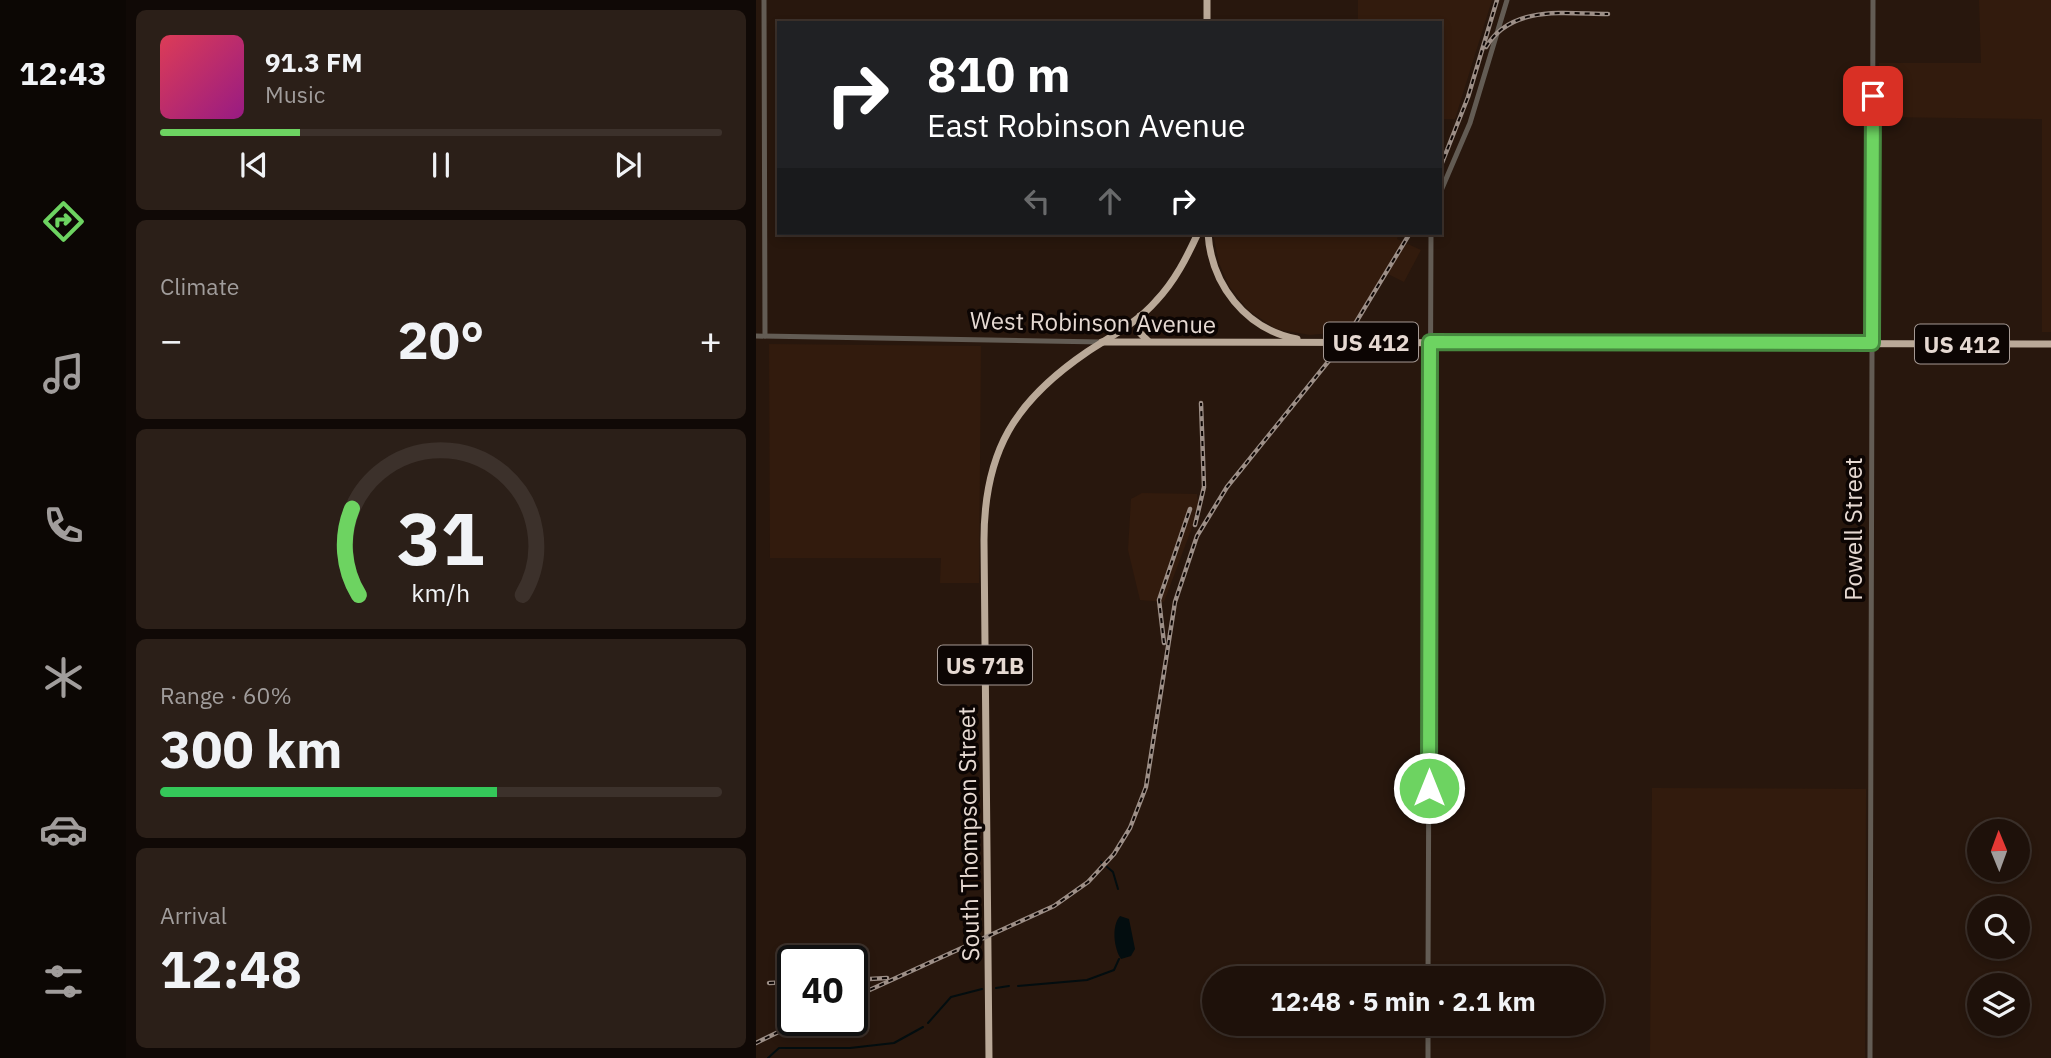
<!DOCTYPE html>
<html lang="en">
<head>
<meta charset="utf-8">
<style>
  :root { --surface:#1e110a; --page:#2b1f18; --text:#f1f3f6; --muted:#a19d9c; --line:#3c312b; --accent:#6dd361 }
  body { margin:0; font-family:"IBM Plex Sans",sans-serif; background:var(--page); color:var(--text); height:100vh; display:flex; flex-direction:column; font-size:26px; white-space:nowrap }
  * { box-sizing:border-box; margin:0 }
  p { font-size:23px; color:var(--muted) }
  .icon { flex:none; width:38px; height:38px; fill:none; stroke:currentColor; stroke-width:2; stroke-linecap:round; stroke-linejoin:round }
  .map { position:relative; flex:1; overflow:hidden }
  .details { display:flex; flex-direction:column; gap:10px; padding:10px; background:#100906; width:630px }
  .details>* { flex:none }
  .banner { position:absolute; left:21px; top:21px; width:665px; height:214px; border-radius:0px; box-shadow:0 4px 10px #0003,0 0 0 2px var(--line); background:#202124; color:#fff; overflow:hidden }
  .needle { width:46px; rotate:359deg }
  .tools { position:absolute; left:1211px; top:819px; display:grid; gap:14px }
  .tools a { display:grid; place-items:center; width:63px; height:63px; border-radius:50%; background:var(--surface); box-shadow:0 4px 10px #0003,0 0 0 2px var(--line); font-size:35px }
  .speed { position:absolute; left:21px; top:945px; display:flex; gap:14px; font-size:35px; font-weight:700; text-align:center }
  .speed>* { display:grid; place-content:center; width:91px; height:91px; border-radius:50%; background:var(--surface); box-shadow:0 4px 10px #0003,0 0 0 2px var(--line); line-height:1 }
  .speed .limit { border:4px solid #111; border-radius:10px; background:#fff; color:#111 }
  .pin { position:absolute; display:grid; place-items:center; width:60px; height:60px; color:#fff; margin:-30px; border-radius:14px; box-shadow:0 4px 10px #0006 }
  .me { position:absolute; width:77px; margin:-38px; rotate:0deg; stroke-linejoin:round; filter:drop-shadow(0 0 5px #0008) }
  .turn { display:flex; align-items:center; gap:24px; height:147px; padding:0 35px; font-size:32px }
  .turn .icon { width:91px; height:91px; stroke-width:2.5 }
  .turn b { display:block; font-size:49px; line-height:60px }
  .lanes { display:flex; align-items:center; height:66px; padding:0 35px; background:#0003; justify-content:center; gap:35px; direction:ltr }
  .lanes .off { opacity:.35 }
  .big { font-size:52px; font-weight:700; line-height:1.1 }
  .details .widget { flex:1; display:flex; flex-direction:column; justify-content:center; gap:10px; min-width:0; padding:0 24px; border-radius:10px; background:var(--page) }
  .details .dial { align-items:center; gap:0 }
  .dial svg { height:182px; overflow:visible; fill:none; stroke:var(--line); stroke-width:7; stroke-linecap:round; text-anchor:middle }
  .dial text { fill:var(--text); stroke:none }
  .song { display:flex; align-items:center; gap:21px }
  .cover { width:84px; height:84px; border-radius:10px; background:linear-gradient(135deg,hsl(350 70% 55%),hsl(310 70% 35%)) }
  .played { height:7px; border-radius:4px; background:linear-gradient(90deg,var(--accent) 25%,var(--line) 25%) }
  .keys { display:flex; justify-content:space-around; direction:ltr }
  .heat { display:flex; justify-content:space-between; align-items:center; font-size:38px; direction:ltr }
  .charge { height:10px; border-radius:5px; background:linear-gradient(90deg,#34c759 60%,var(--line) 0) }
  .trip { position:absolute; left:446px; top:966px; width:402px; height:70px; border-radius:35px; background:var(--surface); box-shadow:0 4px 10px #0003,0 0 0 2px var(--line); font-weight:700; line-height:70px; text-align:center }
  main { display:flex; flex:1; min-height:0 }
  .tab-bar { display:flex; flex-direction:column; width:126px; justify-content:space-around; align-items:center; background:#0c0704; color:var(--muted) }
  .tab-bar .icon { width:49px; height:49px }
  .tab-bar .selected { color:var(--accent) }
  .tab-bar b { font-size:32px; color:var(--text) }
  .map>svg:first-child { display:block }
</style>
</head>
<body>
<main>
<nav class="tab-bar">
<b>12:43</b>
<svg class="icon selected" aria-label="directions" viewBox="0 0 24 24"><path d="M12 3l9 9-9 9-9-9zM9 14v-3h6M13 9l2 2-2 2"/></svg>
<svg class="icon" aria-label="music" viewBox="0 0 24 24"><path d="M9 18V5l10-2v13"/><circle cx="6" cy="18" r="3"/><circle cx="16" cy="16" r="3"/></svg>
<svg class="icon" aria-label="phone" viewBox="0 0 24 24"><path d="M5 4h4l2 5-3 2q2 4 5 5l2-3 5 2v4C11 20 4 13 5 4z"/></svg>
<svg class="icon" aria-label="climate" viewBox="0 0 24 24"><path d="M12 3v18M4 7l16 10M4 17L20 7"/></svg>
<svg class="icon" aria-label="car" viewBox="0 0 24 24"><path d="M5 17H2v-5l4-1 3-4h7l3 4 3 1v5h-3M9 17h6M6 11h13"/><circle cx="7" cy="17" r="2"/><circle cx="17" cy="17" r="2"/></svg>
<svg class="icon" aria-label="filters" viewBox="0 0 24 24"><path d="M4 7h16M4 17h16"/><circle cx="9" cy="7" r="2"/><circle cx="15" cy="17" r="2"/></svg>
</nav>
<section class="details">
<div class="widget">
<div class="song"><i class="cover"></i><div><b>91.3 FM</b><p>Music</p></div></div>
<div class="played"></div>
<div class="keys"><svg class="icon" aria-label="previous" viewBox="0 0 24 24"><path d="M18 5L8 12l10 7zM5 5v14"/></svg><svg class="icon" aria-label="pause" viewBox="0 0 24 24"><path d="M8 5v14M16 5v14"/></svg><svg class="icon" aria-label="next" viewBox="0 0 24 24"><path d="M6 5l10 7-10 7zM19 5v14"/></svg></div>
</div>
<div class="widget"><p>Climate</p>
<div class="heat"><a>−</a><b class="big">20°</b><a>+</a></div>
</div>
<div class="widget dial"><svg viewBox="0 0 100 80">
<path d="M14 69A42 42 0 1 1 86 69"/>
<path d="M14 69A42 42 0 0 1 11 31" stroke="#6dd361"/>
<text x="50" y="56" font-size="32" font-weight="700">31</text>
<text x="50" y="72" font-size="11">km/h</text>
</svg></div>
<div class="widget"><p>Range · 60%</p><b class="big">300 km</b><div class="charge"></div></div>
<div class="widget"><p>Arrival</p><b class="big">12:48</b></div>
</section>
<div class="map">
<svg width="1295" height="1058" viewBox="0 0 1295 1058">
  <rect width="100%" height="100%" fill="#28170d"/>
  <g fill="#321b0d">
    <path d="M602,0H736L699,119H684V23H602Z"/>
    <path d="M1223,0H1295V332H1286V119L1123,117V63H1225Z"/>
    <path d="M457,233H643L641,239L665,250L648,282L628,272L593,331L554,335L520,329L492,310L473,286L463,263Z"/>
    <path d="M13,344L225,346L223,583H184L185,558H14Z"/>
    <path d="M386,493L441,494L443,509L408,602L384,600L372,550L375,499Z"/>
    <path d="M896,788L1110,789L1109,1058H894Z"/>
  </g>
  <path fill="#030d0f" d="M364,916L373,919L379,949L375,956L365,959C358,949 355,926 364,916Z"/>
  <g fill="none" stroke-linecap="round" stroke-linejoin="round">
    <g stroke="#030d0f" stroke-width="2">
      <path d="M345,862L347,864"/>
      <path d="M350,866L357,872L362,889"/>
      <path d="M262,986L331,980L358,970L363,959"/>
      <path d="M240,988L253,986"/>
      <path d="M172,1023L195,997L226,989"/>
      <path d="M12,1058L23,1048H94L138,1043L167,1027"/>
    </g>
    <g stroke="#635c54" stroke-width="5">
      <path d="M8,0L9,336"/>
      <path d="M684,193L714,123L751,0"/>
      <path d="M0,336L346,342"/>
      <path d="M672,978L675,233"/>
      <path d="M672,1058V1024"/>
      <path d="M1114,1058L1117,0"/>
    </g>
    <g stroke="#baa998" stroke-width="7">
      <path d="M451,0V23"/>
      <path d="M452,233C455,284 489,329 541,339"/>
      <path d="M384,316L383,332L392,341"/>
      <path d="M346,342L1295,344"/>
      <path d="M233,1058L228,540C228,451 259,401 331,352C354,337 382,322 400,301C419,281 431,257 442,233"/>
    </g>
    <defs>
      <g id="rail">
        <path d="M730,47C756,4 810,14 852,14"/>
        <path d="M684,168L712,97L741,0"/>
        <path d="M439,525L448,487L445,403"/>
        <path d="M408,643L403,600L434,509"/>
        <path d="M96,980L131,978"/>
        <path d="M13,983L37,982"/>
        <path d="M96,998L298,906L332,882L358,854L374,828L390,787L419,602L441,536L471,487L588,342L654,233"/>
        <path d="M0,1043L47,1020"/>
      </g>
    </defs>
    <use href="#rail" stroke="#9d8f87" stroke-width="4.5"/>
    <use href="#rail" stroke="#0c0503" stroke-width="2" stroke-dasharray="5" stroke-linecap="butt"/>
  </g>
  <g fill="none" stroke-linecap="round" stroke-linejoin="round">
    <defs>
      <path id="route" d="M673,788L674,342L1116,343L1117,96"/>
    </defs>
    <use href="#route" stroke="#47893f" stroke-width="18"/>
    <use href="#route" stroke="#6dd361" stroke-width="12"/>
  </g>
  <g text-anchor="middle" dominant-baseline="central" stroke-width="7" stroke-linejoin="round" paint-order="stroke">
    <g fill="#0c0503" stroke="#a59994" stroke-width="2">
      <rect x="568" y="322.5" width="94" height="39" rx="5"/>
      <rect x="1159" y="324.5" width="94" height="39" rx="5"/>
      <rect x="182" y="645.5" width="94" height="39" rx="5"/>
    </g>
    <g font-size="23" font-weight="bold" fill="#e6d9d2">
      <text x="615" y="342">US 412</text>
      <text x="1206" y="344">US 412</text>
      <text x="229" y="665">US 71B</text>
    </g>
    <g font-size="24" fill="#e6d9d2" stroke="#0c0503">
      <text transform="translate(337 322) rotate(1)">West Robinson Avenue</text>
      <text transform="translate(1097 529) rotate(-90)">Powell Street</text>
      <text transform="translate(212 834) rotate(-91)">South Thompson Street</text>
    </g>
  </g>
</svg>
<div class="tools">
<a><svg class="needle" viewBox="-14 -14 28 28"><path d="M0-13l5 13h-10z" fill="#e53935"/><path d="M0 13l5-13h-10z" fill="#a19d9c"/></svg></a>
<a><svg class="icon" aria-label="search" viewBox="0 0 24 24"><circle cx="10" cy="10" r="6"/><path d="M15 15l6 6"/></svg></a>
<a><svg class="icon" aria-label="layers" viewBox="0 0 24 24"><path d="M12 4l9 5-9 5-9-5zM3 14l9 5 9-5"/></svg></a>
</div>
<div class="speed"><div class="limit">40</div></div>
<div class="pin" style="left:1117px;top:96px;background:#d93025"><svg class="icon" aria-label="arrive" viewBox="0 0 24 24"><path d="M6 21V4h12l-3 4 3 4H6"/></svg></div>
<svg class="me" style="left:673px;top:788px" viewBox="-20 -20 40 40"><circle r="17" fill="#6dd361" stroke="#fff" stroke-width="3"/><path d="M0-11L8 9 0 5-8 9z" fill="#fff"/></svg>
<div class="trip">12:48 · 5 min · 2.1 km</div>
<div class="banner">
<div class="turn"><svg class="icon" aria-label="right" viewBox="0 0 24 24"><path d="M7 20v-9h11M14 6l5 5-5 5"/></svg><div><b>810 m</b>East Robinson Avenue</div></div>
<div class="lanes"><svg class="icon off" aria-label="left" viewBox="0 0 24 24"><path d="M17 20v-9H6M10 6l-5 5 5 5"/></svg><svg class="icon off" aria-label="ahead" viewBox="0 0 24 24"><path d="M12 20V5M6 11l6-6 6 6"/></svg><svg class="icon" aria-label="right" viewBox="0 0 24 24"><path d="M7 20v-9h11M14 6l5 5-5 5"/></svg></div>
</div>
</div>
</main>
</body>
</html>
